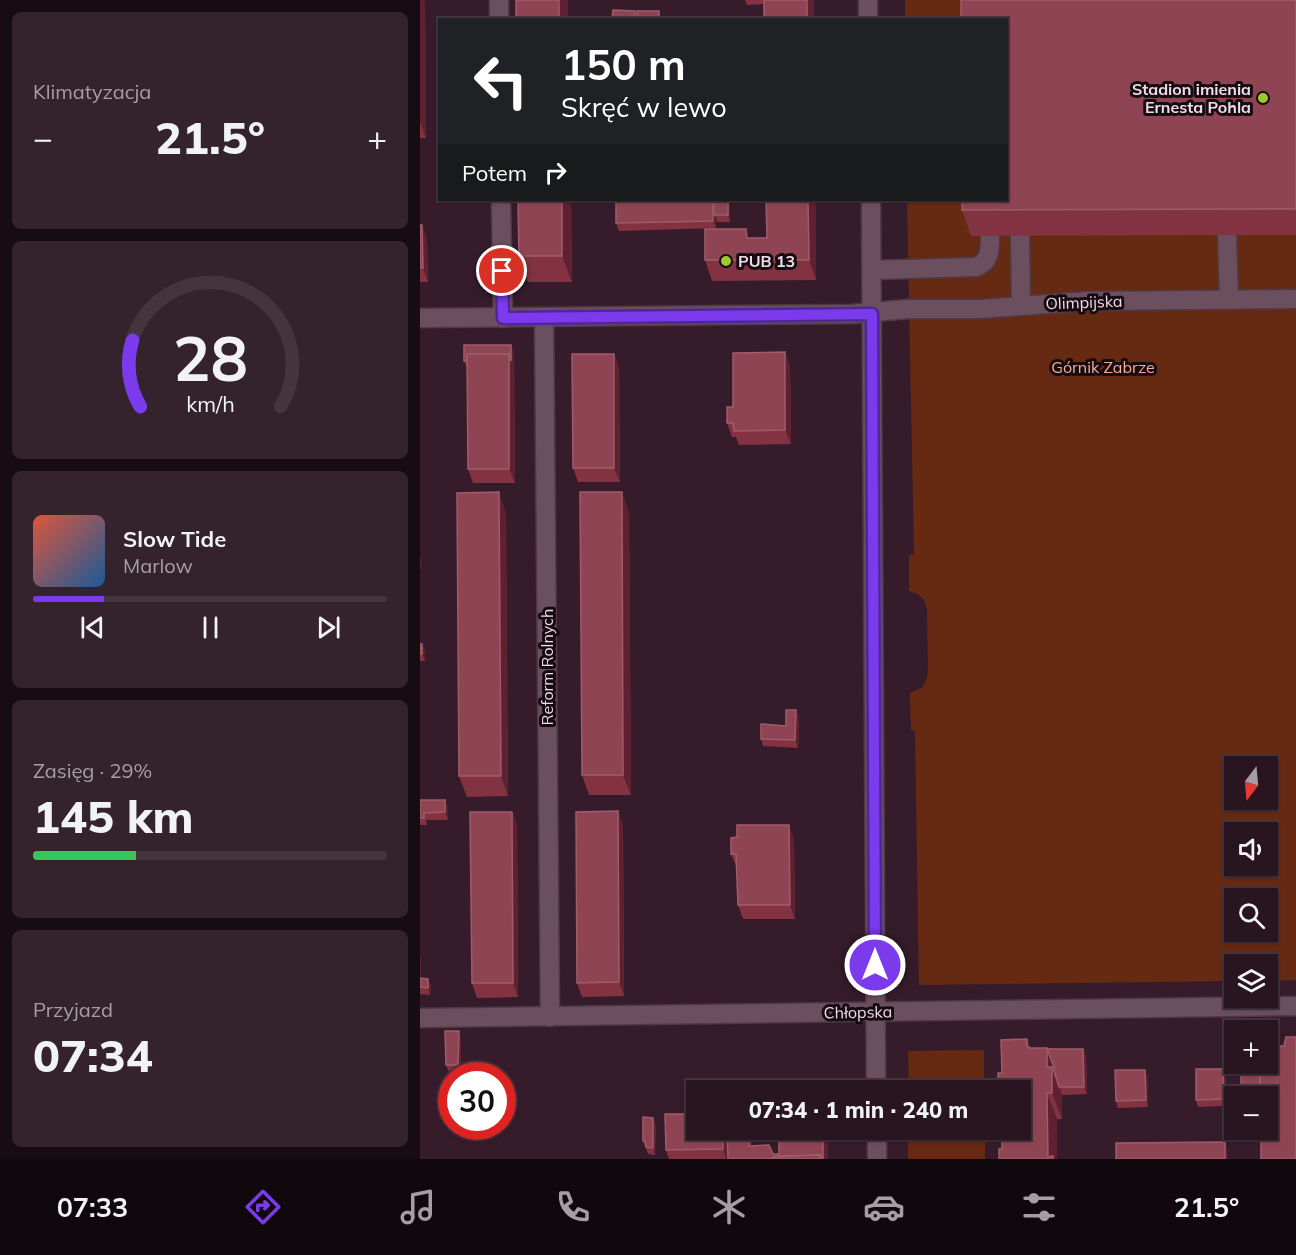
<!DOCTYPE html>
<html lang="pl">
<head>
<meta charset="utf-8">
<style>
  :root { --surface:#281520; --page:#34222d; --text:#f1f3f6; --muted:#a59fa5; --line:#44343e; --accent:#7c3aed }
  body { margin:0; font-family:Mulish,sans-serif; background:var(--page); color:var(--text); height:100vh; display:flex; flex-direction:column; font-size:22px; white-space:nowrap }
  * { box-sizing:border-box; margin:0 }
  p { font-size:20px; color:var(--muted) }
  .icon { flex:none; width:33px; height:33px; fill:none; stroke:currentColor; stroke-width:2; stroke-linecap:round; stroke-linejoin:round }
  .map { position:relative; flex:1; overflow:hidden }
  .drawer { display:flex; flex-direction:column; gap:12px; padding:12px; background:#160c12; width:420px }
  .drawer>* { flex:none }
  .hud { position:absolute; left:18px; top:18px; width:570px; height:183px; border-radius:0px; box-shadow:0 2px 4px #0004,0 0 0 2px var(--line); background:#202124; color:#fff; overflow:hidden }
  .needle { width:39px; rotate:196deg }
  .tools { position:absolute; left:804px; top:756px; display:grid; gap:12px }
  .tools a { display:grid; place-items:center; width:54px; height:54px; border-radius:0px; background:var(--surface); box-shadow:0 2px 4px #0004,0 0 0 2px var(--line); font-size:30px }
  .speed { position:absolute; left:18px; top:1062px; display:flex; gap:12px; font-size:30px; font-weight:700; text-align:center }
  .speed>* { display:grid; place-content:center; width:78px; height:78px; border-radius:50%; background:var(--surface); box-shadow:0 2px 4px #0004,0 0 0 2px var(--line); line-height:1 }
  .speed .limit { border:9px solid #d22; background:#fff; color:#111 }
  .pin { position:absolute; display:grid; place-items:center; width:51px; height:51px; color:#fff; margin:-26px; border:3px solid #fff; border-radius:50%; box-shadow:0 2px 6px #0007 }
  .me { position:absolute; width:66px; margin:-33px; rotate:0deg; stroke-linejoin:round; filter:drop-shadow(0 0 4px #0008) }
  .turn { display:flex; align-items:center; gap:21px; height:126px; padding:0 24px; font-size:27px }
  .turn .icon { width:78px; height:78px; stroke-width:2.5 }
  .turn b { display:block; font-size:42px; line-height:51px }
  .then { display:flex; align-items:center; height:57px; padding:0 24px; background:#0003; gap:12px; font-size:22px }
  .big { font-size:45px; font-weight:800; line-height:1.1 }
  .drawer .card { flex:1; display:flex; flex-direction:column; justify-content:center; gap:9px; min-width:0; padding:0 21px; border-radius:9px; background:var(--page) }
  .drawer .dial { align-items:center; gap:0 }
  .dial svg { height:156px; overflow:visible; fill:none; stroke:var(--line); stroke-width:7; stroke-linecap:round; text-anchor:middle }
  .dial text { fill:var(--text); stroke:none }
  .song { display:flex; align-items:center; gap:18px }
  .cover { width:72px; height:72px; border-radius:9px; background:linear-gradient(135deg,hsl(10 70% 55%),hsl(210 70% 35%)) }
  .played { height:6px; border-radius:3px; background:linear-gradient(90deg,var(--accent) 20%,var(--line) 20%) }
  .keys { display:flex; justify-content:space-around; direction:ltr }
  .heat { display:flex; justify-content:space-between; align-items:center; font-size:33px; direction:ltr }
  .charge { height:9px; border-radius:4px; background:linear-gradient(90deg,#34c759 29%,var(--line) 0) }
  .trip { position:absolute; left:266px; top:1080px; width:345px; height:60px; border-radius:0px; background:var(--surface); box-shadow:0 2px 4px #0004,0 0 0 2px var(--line); font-weight:800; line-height:60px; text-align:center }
  .menu { display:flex; height:96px; justify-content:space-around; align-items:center; background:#10080d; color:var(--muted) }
  .menu .icon { width:42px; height:42px }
  .menu .active { color:var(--accent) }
  .menu b { font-size:27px; color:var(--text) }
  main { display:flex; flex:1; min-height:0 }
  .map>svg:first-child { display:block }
</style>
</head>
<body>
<main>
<section class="drawer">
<div class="card"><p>Klimatyzacja</p>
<div class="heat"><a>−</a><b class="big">21.5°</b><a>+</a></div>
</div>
<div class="card dial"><svg viewBox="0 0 100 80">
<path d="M14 69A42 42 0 1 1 86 69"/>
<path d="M14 69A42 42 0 0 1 10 35" stroke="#7c3aed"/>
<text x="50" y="56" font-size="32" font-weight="700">28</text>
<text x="50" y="72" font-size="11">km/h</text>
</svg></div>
<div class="card">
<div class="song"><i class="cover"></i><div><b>Slow Tide</b><p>Marlow</p></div></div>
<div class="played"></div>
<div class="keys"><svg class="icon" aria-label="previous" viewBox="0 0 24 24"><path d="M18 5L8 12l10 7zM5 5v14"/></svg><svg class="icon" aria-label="pause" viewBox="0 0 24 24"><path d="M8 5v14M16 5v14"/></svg><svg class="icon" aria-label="next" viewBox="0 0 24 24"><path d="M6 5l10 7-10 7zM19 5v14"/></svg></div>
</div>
<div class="card"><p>Zasięg · 29%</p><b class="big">145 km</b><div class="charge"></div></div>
<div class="card"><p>Przyjazd</p><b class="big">07:34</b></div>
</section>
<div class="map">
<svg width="876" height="1159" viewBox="0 0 876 1159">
  <rect width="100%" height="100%" fill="#361c2b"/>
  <g fill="#662a12" fill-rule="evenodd">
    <path d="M485,0H876V980L848,981V964H814V981L499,985L495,731L491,730L490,693L503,687L508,675L507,609C505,598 500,594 489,591V555L494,554L487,200H586V20L485,19ZM814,766H848V800H814ZM814,832H848V866H814ZM814,898H848V932H814Z"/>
    <path d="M564,1050V1090H489L488,1051Z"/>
    <rect x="488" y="1130" width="77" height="29"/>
  </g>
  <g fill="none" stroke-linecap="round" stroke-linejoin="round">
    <defs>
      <g id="minor">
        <path d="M79,0V20"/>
        <path d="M448,0V20"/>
        <path d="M81,200L83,318"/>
        <path d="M451,200L456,1090"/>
        <path d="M807,235L809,300"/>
        <path d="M600,236L601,306"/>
        <path d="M452,270L556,267C570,262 570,250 570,236"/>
        <path d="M124,317L130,1017"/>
        <path d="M0,318L432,314L488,309H561L667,301L876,299"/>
        <path d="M0,1018L876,1006"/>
        <path d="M457,1130V1159"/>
      </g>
    </defs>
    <use href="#minor" stroke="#4e3946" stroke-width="21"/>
    <use href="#minor" stroke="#6c4f5f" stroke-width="18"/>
  </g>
  <g fill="#833241">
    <path d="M0,0H5L6,138H0Z"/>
    <path d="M325,0H394V20L344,4L327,5Z"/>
    <path d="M876,0V235L551,236L542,210Z"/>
    <path d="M151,200L152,282H108L99,256Z"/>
    <path d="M196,200H310V222H297L296,218V228L199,231L196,223Z"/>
    <path d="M396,200V280L292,281L285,260L330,238H347Z"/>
    <path d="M0,225L7,239L8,282H0Z"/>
    <path d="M94,352L95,483H53L48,469L47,368L44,361Z"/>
    <path d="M365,352L370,367L371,444L319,445L316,437H312L307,423L313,407Z"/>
    <path d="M194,354L199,368L200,482H158L153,468Z"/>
    <path d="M209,512L211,795H169L162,775Z"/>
    <path d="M86,513L88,796L47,797L39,776Z"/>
    <path d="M0,644H2L5,651V661H0Z"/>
    <path d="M376,710L379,718L378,748L343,746L341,739L366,726Z"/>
    <path d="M0,799V800L28,807V820H6L7,825H0Z"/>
    <path d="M198,811L203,826L204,996L162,997L157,983Z"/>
    <path d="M92,812L97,826L98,997L57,998L52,983Z"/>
    <path d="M374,839L375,919H323L318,905L317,868L311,854Z"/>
    <path d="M0,956L1,978L8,979L11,986L10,995L0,994Z"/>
    <path d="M866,1037H876V1159H841V1141L846,1140V1130H848V1096H842L841,1093H823L821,1086V1064H848V1046H864Z"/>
    <path d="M41,1038V1072H29L26,1065Z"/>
    <path d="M607,1039L610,1048L663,1049L666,1056L667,1094L642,1095V1119H637V1159H579L582,1149L600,1130L582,1073Z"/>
    <path d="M806,1076V1106L778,1107L776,1100Z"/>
    <path d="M728,1077V1107L698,1108L696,1101Z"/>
    <path d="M236,1125L235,1155L228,1154L223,1141Z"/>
    <path d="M276,1130H331L332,1146L353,1154H359L408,1130V1159H249L246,1150Z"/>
  </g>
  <g fill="#5f2131">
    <path d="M0,0H5L6,138L0,122Z"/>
    <rect x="139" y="0" width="9" height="20"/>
    <rect x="387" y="0" width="7" height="20"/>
    <path d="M142,200H151L152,282L142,256Z"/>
    <path d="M293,200H295L294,215L296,218V228L293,221Z"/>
    <path d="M308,200H310V222L308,215Z"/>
    <path d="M388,200H396V280L389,260Z"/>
    <path d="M2,225L7,239L8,282L3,268Z"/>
    <path d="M91,345L94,352L95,483L89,469V354Z"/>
    <path d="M365,352L370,367L371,444L365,430Z"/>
    <path d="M194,354L199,368L200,482L194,468Z"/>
    <path d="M79,492L86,513L88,796L81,776Z"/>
    <path d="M202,492L209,512L211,795L203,775Z"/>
    <path d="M0,557L1,561L2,571L0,567Z"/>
    <path d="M2,644L5,651V661L2,654Z"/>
    <path d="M376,710L379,718L378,748L375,740Z"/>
    <path d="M25,800L28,807V820L25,812Z"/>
    <path d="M198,811L203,826L204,996L199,982Z"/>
    <path d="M92,812L97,826L98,997L93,983Z"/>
    <path d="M369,825L374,839L375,919L370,905Z"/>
    <path d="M0,956L1,958V980L0,978Z"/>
    <path d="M8,979L11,986L10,995L8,988Z"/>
    <path d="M39,1031L41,1038V1072L38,1065Z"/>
    <path d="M627,1048L636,1074L642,1095V1119L632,1093L627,1067Z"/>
    <path d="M663,1049L666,1056L667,1094L664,1087Z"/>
    <path d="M803,1069L806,1076V1106L804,1099Z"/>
    <path d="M725,1070L728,1077V1107L726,1100Z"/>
    <path d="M627,1093L637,1119V1159H629L628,1157Z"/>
    <path d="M233,1118L236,1125L235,1155L233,1148Z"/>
    <path d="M303,1130H308V1159H306L303,1149Z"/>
    <path d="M329,1130H331L332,1153L329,1146Z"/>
    <rect x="403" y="1130" width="5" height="29"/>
    <path d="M805,1142L807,1149L808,1159H805Z"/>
  </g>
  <g fill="#8f4453" stroke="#9e5c6a" stroke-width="1.5">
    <rect x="96" y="0" width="43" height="20"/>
    <rect x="344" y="0" width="43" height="20"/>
    <path d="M541,0H876V209L542,210V200H586V20H541Z"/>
    <path d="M193,10L215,11V20H192Z"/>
    <rect x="217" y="11" width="22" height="9"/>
    <path d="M98,200H142V256H99Z"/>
    <path d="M196,200H293V221L196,223Z"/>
    <rect x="294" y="200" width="14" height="15"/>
    <path d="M346,200H388L389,260H285V229H326L327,238H347Z"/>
    <path d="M0,225H2L3,268H0Z"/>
    <path d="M44,345H91V361L89,354H47V361H44Z"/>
    <path d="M365,352V430L314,431L313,423H307V407H313V353Z"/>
    <path d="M47,354H89V469H48Z"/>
    <path d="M152,354H194V468H153Z"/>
    <path d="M79,492L81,776H39L37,493Z"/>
    <path d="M160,492H202L203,775H162Z"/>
    <rect x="0" y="644" width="2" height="10"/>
    <path d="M366,710H376L375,740L341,739V724L366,726Z"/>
    <path d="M0,800H25V812L4,813V818H0Z"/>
    <path d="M198,811L199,982L157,983L156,812Z"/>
    <path d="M50,812H92L93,983H52Z"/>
    <path d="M317,825H369L370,905H318L316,854H311V838L317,837Z"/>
    <path d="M0,978L8,979V988L0,987Z"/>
    <path d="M25,1031H39L38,1065H26Z"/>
    <path d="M866,1037H876V1159H841V1141L846,1140V1130H848V1096H846V1092H840V1065L848,1064V1046H864Z"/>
    <path d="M607,1039V1046L610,1048H627V1067H632V1093H627L628,1157L633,1156V1159H579V1149H582V1130H600V1090H578V1073H582L581,1040Z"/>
    <path d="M627,1049H663L664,1087H639L634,1071V1067Z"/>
    <path d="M821,1064H846V1065H840V1086H821Z"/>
    <path d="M776,1069H803L804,1099L776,1100Z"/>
    <path d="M695,1070H725L726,1100L696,1101Z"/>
    <rect x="407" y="1086" width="10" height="4"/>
    <path d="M245,1114H276V1130H303V1149L246,1150Z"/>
    <path d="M223,1117L233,1118V1148L226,1147L225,1141H223Z"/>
    <path d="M307,1130H329V1146L349,1145L353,1154H359V1156L353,1157V1159H308Z"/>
    <path d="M359,1130H403V1159L400,1155L359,1156Z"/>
    <path d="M805,1142V1159H696V1143Z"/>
    <path d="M400,1155V1159H353V1157Z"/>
  </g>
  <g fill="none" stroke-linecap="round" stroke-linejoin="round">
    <defs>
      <path id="route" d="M82,271L83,318L452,314L455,965"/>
    </defs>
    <use href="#route" stroke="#51269a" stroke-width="15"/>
    <use href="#route" stroke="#7c3aed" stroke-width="10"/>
  </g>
  <g fill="#9eca2e" stroke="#160b11" stroke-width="2">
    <circle cx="843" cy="98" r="6"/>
    <circle cx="306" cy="261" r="6"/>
  </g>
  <g text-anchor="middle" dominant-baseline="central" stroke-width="6" stroke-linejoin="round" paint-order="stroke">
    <g font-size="16" font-weight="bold" fill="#eedce6" stroke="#160b11" text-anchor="end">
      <text x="831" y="89">Stadion imienia<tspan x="831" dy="18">Ernesta Pohla</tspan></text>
      <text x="318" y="261" text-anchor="start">PUB 13</text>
    </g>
    <g font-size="16" fill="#eedce6" stroke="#160b11">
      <text transform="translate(664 302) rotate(-2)">Olimpijska</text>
      <text transform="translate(127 667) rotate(-90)">Reform Rolnych</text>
      <text transform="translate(438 1012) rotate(-1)">Chłopska</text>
    </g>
    <g font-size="16" fill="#f4af95" stroke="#160b11">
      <text x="683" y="367">Górnik Zabrze</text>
    </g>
  </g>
</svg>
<div class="tools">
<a><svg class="needle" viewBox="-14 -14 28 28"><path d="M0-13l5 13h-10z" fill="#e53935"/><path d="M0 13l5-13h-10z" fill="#a59fa5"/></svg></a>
<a><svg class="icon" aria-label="sound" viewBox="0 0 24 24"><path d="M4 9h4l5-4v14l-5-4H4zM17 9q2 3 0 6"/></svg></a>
<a><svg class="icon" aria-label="search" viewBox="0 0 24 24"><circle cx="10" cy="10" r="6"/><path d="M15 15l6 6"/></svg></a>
<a><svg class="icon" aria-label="layers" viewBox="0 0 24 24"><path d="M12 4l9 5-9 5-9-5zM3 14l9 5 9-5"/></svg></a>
<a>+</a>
<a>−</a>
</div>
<div class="speed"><div class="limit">30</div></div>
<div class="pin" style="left:82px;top:271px;background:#d93025"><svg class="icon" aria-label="arrive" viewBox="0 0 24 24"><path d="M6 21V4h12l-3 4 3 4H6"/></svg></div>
<svg class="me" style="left:455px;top:965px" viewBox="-20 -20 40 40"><circle r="17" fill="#7c3aed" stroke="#fff" stroke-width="3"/><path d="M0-11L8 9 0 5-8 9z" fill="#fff"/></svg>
<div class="trip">07:34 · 1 min · 240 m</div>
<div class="hud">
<div class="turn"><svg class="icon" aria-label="left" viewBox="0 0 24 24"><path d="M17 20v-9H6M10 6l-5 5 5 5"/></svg><div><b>150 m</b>Skręć w lewo</div></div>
<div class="then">Potem<svg class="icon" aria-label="right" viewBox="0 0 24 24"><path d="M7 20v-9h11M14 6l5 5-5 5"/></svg></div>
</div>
</div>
</main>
<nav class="menu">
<b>07:33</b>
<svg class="icon active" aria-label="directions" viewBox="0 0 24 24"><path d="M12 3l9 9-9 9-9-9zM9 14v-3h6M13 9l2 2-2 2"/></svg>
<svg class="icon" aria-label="music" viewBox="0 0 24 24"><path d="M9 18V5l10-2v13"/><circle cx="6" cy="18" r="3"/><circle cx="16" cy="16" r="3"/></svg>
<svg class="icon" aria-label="phone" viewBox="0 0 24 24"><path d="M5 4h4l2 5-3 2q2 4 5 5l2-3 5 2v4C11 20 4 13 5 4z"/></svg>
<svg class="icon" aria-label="climate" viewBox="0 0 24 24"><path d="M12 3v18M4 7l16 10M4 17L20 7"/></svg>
<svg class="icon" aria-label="car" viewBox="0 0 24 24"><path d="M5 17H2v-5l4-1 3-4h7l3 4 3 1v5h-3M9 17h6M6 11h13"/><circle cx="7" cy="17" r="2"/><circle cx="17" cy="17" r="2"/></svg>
<svg class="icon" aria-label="filters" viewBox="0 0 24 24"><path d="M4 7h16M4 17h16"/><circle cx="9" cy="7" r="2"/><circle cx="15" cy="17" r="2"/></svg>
<b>21.5°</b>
</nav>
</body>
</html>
